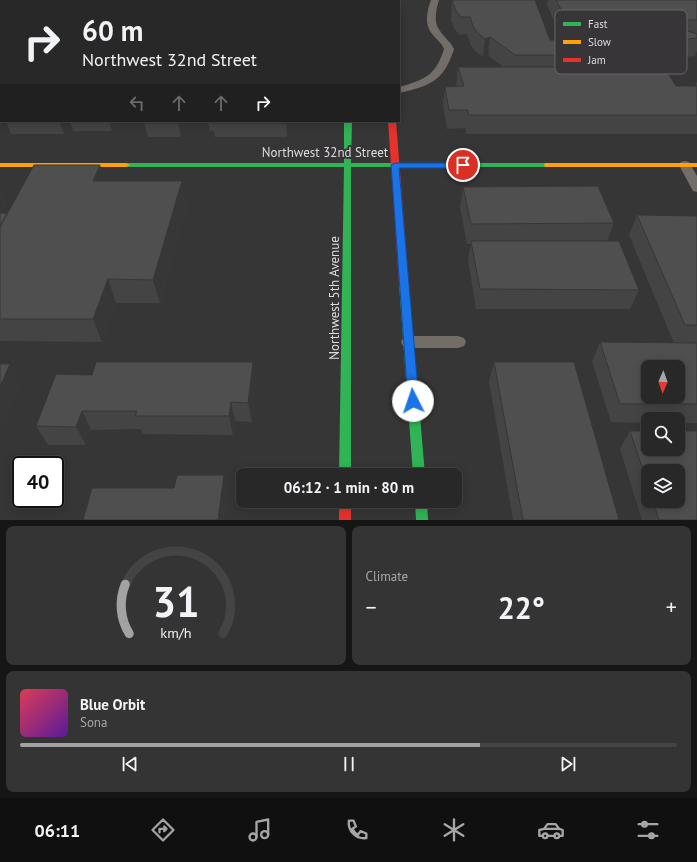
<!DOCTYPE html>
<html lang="en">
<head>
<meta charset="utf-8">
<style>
  :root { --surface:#282828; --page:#343434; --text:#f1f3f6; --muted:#a5a6a8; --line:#444445; --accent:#a3a2a3 }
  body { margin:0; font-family:"PT Sans",sans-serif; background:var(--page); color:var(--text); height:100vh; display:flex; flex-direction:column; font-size:15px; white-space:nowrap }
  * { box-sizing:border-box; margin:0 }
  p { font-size:13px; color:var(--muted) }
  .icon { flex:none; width:22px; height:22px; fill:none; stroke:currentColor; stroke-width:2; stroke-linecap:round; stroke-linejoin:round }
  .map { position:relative; height:520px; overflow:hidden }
  .sheet { display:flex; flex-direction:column; gap:6px; padding:6px; background:#161616; flex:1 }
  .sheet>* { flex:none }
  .top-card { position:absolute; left:0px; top:0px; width:400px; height:122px; box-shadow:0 2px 10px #0003,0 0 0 1px var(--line); background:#282828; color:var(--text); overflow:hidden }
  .needle { width:26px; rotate:182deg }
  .controls { position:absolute; left:641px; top:360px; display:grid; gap:8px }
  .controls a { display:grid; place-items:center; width:44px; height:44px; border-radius:8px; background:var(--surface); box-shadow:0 2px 10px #0003,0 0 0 1px var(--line); font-size:20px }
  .speed { position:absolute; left:12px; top:456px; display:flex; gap:8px; font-size:20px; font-weight:700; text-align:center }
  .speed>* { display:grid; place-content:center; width:52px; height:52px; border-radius:50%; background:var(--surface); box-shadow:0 2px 10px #0003,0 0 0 1px var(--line); line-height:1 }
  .speed .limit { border:2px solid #111; border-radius:6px; background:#fff; color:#111 }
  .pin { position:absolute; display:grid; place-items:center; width:34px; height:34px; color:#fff; margin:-17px; border:2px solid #fff; border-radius:50%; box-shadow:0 1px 4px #0007 }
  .me { position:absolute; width:44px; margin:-22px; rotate:356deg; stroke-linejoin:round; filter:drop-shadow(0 0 3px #0008) }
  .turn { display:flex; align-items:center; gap:14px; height:84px; padding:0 16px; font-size:18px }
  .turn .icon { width:52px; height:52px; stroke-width:2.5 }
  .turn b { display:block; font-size:28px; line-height:34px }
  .lanes { display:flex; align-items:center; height:38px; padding:0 16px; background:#0003; justify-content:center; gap:20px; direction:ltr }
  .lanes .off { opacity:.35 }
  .big { font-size:30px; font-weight:700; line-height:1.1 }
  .sheet .widget { flex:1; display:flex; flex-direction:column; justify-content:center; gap:6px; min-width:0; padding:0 14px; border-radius:8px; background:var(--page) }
  .sheet .dial { align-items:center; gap:0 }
  .dial svg { height:104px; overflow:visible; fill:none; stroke:var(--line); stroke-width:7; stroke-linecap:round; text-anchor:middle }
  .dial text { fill:var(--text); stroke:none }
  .song { display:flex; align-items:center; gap:12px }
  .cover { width:48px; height:48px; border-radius:6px; background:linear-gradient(135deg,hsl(350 70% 55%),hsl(270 70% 35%)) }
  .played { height:4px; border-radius:2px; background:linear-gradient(90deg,var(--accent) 70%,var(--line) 70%) }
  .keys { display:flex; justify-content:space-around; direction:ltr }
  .heat { display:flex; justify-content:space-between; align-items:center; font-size:22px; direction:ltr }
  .sheet .tiles { flex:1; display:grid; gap:6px; grid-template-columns:1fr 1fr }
  .widget:last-child { grid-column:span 2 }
  .trip { position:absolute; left:236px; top:468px; width:226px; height:40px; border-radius:8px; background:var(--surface); box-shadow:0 2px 10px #0003,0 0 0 1px var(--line); font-weight:700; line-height:40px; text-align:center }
  .dock { display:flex; height:64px; justify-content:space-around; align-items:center; background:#101010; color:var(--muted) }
  .dock .icon { width:28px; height:28px }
  .dock .on { color:var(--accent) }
  .dock b { font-size:18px; color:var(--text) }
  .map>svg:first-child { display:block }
</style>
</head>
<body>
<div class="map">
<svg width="697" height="520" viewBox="0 0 697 520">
  <rect width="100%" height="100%" fill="#363636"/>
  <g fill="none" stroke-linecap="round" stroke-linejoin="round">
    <g fill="#726d67" fill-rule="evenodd">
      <path d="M431,0H439C436,10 433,22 440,31C445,38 450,41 454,49C444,81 430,86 399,93V87C425,80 436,75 444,49C441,42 437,40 432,34C424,24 427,11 431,0Z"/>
      <path d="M685,161L689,162L697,176V192L693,191L679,165L681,162Z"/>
      <path d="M409,336H458L464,338L466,342L464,346L458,348H409L403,346L401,342L403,338Z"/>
    </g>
    <g fill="#30b455" fill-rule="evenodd">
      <rect x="346" y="0" width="6" height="1"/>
      <rect x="380" y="0" width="6" height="1"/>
      <path d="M344,121H352L351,163H548L552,165L548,167H351V475H339L344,167H126L122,165L126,163H344Z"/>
      <path d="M404,281L407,282L409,284L425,475H413L399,284L401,282Z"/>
      <path d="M415,501H427L428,520H416Z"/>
    </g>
    <g fill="#ff9f0a" fill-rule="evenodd">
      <path d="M0,163H126L130,165L126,167H0Z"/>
      <path d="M545,163H697V167H545L544,165Z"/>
    </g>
    <g fill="#e5322d" fill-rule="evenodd">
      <path d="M388,121H396L409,284L407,286H401L399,284Z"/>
      <rect x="339" y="501" width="12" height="19"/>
    </g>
  </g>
  <g fill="#444" fill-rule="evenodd">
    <path d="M0,0H42V1H1V33H0Z"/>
    <path d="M452,0H535L550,40L573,55L570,67L632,71L676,86H695L697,81V134H466L465,128L447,129L443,105L445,87L456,86L458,67H503L488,55L483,57L475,51L470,44L467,34L459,35L454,28L451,20Z"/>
    <path d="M548,0H697V51L695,56L664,59L639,58L618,52L622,38H562L547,5Z"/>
    <rect x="0" y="45" width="1" height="27"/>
    <path d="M6,121H66L68,126L64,134H11Z"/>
    <path d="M70,121H117L112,131H73Z"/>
    <path d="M145,121H188L185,129L181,137H148L144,123Z"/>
    <path d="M208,121H289L287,137H215L214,131L210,132Z"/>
    <path d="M105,181L187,204L160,303H116L102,342L0,341V191L6,205L2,213H7Z"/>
    <path d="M463,187L614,223L607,241L639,290L630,309H476L468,260L471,244H467L460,207Z"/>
    <path d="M637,215L697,216V423H678V419H648V423L611,422L592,362L600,342L674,343L629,235Z"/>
    <path d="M253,362L256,382L252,422L235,421L233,435L143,434L141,429L91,430L86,445H48L36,426L92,375Z"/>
    <path d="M494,362L619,520H513L489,381Z"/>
    <path d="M630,431L697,520H642L620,449ZM648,471L678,501H648Z"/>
  </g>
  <g fill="#373737">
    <rect x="30" y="0" width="12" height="1"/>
    <path d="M83,0H93L94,1H82Z"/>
    <rect x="126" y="0" width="6" height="1"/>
    <rect x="176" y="0" width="8" height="1"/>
    <path d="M490,37L488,55L483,57L485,39Z"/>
    <path d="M59,121H66L68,126L64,134Z"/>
    <path d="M109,121H117L112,131Z"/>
    <path d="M179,121H188L185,129L181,137L178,123Z"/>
    <path d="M286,121H289L287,137L286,123Z"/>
    <path d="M100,165L107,188L93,181Z"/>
    <path d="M182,181L187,204L160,303L153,280Z"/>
    <path d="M0,191L6,205L0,217Z"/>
    <path d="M108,279L116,303L102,342L93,319Z"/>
    <path d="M253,362L256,382L252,422L248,403Z"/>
    <path d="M10,364L22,384L0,435V387Z"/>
    <path d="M231,402L235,421L233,435L229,416Z"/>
    <path d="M82,411L91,430L86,445L76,427Z"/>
    <path d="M224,475L228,489L224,520H218Z"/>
  </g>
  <g fill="#4f4f4f" stroke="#373737" fill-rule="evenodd">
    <path d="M0,0H19L18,1H1V20H0Z"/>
    <path d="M46,0H83L82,1H45Z"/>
    <path d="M98,0H126V1H97Z"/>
    <rect x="150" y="0" width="26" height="1"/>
    <path d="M197,0H294V1H196Z"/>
    <path d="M453,0H535L550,40H565L573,55H515L490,37L485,39L478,33L473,26L470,17H461L456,11L453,3Z"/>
    <path d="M556,0H697V20H567Z"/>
    <path d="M648,29L688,31L697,34V38L670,41L645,40L623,34L625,32Z"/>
    <rect x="0" y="45" width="1" height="14"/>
    <path d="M458,67H630L632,71L667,72L676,86H697V115H468V110H449L445,87L464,86Z"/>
    <path d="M145,121H179L178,123H144Z"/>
    <rect x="213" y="121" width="73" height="2"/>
    <path d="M34,165H100L93,181H182L153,280L108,279L93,319H0V227Z"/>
    <path d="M598,186L614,223L471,224L463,187Z"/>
    <path d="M0,213H7L0,227Z"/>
    <path d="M637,215L697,216V325H685Z"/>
    <path d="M471,241H619L639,290L480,289Z"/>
    <path d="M600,342L697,343V404H620ZM648,367H678V397H648Z"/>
    <path d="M96,362H253L248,403L231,402L229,416H135L137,411H82L76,427L36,426L56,374L92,375Z"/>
    <path d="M494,362H574L619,520H523Z"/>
    <path d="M0,364H10L0,387Z"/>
    <path d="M630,431H648V449H678V431H697V520H659L653,501H678V471H648V485Z"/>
    <path d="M177,475H224L218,520H83L92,488H174Z"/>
  </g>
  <path fill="#1a73e8" stroke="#114b97" d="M395,163H463L467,165L463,168H399L419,401L417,405L413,406L409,405L408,401L391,165Z"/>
  <g text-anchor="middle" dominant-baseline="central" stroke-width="4" stroke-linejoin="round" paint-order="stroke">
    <g font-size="13" fill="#dddcdd" stroke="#373537">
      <text x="325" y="152">Northwest 32nd Street</text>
      <text transform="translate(334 298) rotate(-90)">Northwest 5th Avenue</text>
    </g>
  </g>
  <rect x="555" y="10" width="132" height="64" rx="6" fill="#373537" stroke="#696769" stroke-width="1"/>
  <rect x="563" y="22" width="18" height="4" fill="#30b455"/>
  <rect x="563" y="40" width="18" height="4" fill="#ff9f0a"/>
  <rect x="563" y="58" width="18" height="4" fill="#e5322d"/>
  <g font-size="11" fill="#dddcdd">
    <text x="588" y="28">Fast</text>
    <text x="588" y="46">Slow</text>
    <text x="588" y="64">Jam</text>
  </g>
</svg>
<div class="controls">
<a><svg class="needle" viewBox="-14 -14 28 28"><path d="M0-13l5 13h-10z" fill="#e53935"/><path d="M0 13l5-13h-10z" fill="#a5a6a8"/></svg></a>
<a><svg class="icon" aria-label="search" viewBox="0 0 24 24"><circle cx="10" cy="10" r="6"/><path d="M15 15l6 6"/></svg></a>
<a><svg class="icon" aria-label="layers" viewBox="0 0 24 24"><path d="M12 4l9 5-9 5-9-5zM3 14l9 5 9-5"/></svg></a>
</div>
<div class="speed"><div class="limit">40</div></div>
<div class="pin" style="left:463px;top:165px;background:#d93025"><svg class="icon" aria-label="arrive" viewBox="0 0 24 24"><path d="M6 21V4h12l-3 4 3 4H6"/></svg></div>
<svg class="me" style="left:413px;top:401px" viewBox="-20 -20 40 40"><circle r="19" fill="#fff"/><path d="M0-13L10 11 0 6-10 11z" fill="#1a73e8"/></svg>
<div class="trip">06:12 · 1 min · 80 m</div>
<div class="top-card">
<div class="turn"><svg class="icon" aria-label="right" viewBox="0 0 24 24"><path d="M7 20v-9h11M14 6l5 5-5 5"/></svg><div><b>60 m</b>Northwest 32nd Street</div></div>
<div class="lanes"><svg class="icon off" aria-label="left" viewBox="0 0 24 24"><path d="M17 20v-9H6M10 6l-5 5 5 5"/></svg><svg class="icon off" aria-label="ahead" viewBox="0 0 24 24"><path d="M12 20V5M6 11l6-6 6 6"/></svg><svg class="icon off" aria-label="ahead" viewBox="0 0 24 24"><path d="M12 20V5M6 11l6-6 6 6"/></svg><svg class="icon" aria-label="right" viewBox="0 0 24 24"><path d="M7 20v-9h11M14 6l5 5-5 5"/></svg></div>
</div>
</div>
<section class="sheet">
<div class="tiles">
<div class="widget dial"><svg viewBox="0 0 100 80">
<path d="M14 69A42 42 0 1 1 86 69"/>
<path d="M14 69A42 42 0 0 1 11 31" stroke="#a3a2a3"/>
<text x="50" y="56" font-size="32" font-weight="700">31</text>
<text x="50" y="72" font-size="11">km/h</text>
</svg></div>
<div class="widget"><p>Climate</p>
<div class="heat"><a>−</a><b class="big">22°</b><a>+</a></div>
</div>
<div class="widget">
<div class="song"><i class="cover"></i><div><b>Blue Orbit</b><p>Sona</p></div></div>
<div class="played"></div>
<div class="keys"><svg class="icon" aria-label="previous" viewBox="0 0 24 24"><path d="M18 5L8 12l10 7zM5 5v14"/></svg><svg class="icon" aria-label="pause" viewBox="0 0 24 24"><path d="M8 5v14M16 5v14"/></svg><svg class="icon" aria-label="next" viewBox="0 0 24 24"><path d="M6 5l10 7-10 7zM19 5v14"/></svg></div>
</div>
</div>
</section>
<nav class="dock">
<b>06:11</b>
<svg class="icon on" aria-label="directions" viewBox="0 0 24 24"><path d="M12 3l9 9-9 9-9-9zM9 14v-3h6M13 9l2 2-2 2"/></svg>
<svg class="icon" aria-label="music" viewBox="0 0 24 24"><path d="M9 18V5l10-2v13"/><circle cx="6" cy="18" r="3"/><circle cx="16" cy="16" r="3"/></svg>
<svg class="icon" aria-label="phone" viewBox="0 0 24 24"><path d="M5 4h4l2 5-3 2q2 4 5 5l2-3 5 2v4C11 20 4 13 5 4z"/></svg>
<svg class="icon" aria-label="climate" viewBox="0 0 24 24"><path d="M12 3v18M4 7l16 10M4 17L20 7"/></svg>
<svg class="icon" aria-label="car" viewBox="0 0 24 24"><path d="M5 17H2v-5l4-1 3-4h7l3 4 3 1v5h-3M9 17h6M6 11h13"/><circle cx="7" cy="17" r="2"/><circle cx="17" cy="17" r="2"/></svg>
<svg class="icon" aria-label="filters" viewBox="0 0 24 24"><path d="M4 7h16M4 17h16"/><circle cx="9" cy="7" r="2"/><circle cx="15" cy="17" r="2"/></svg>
</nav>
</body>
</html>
